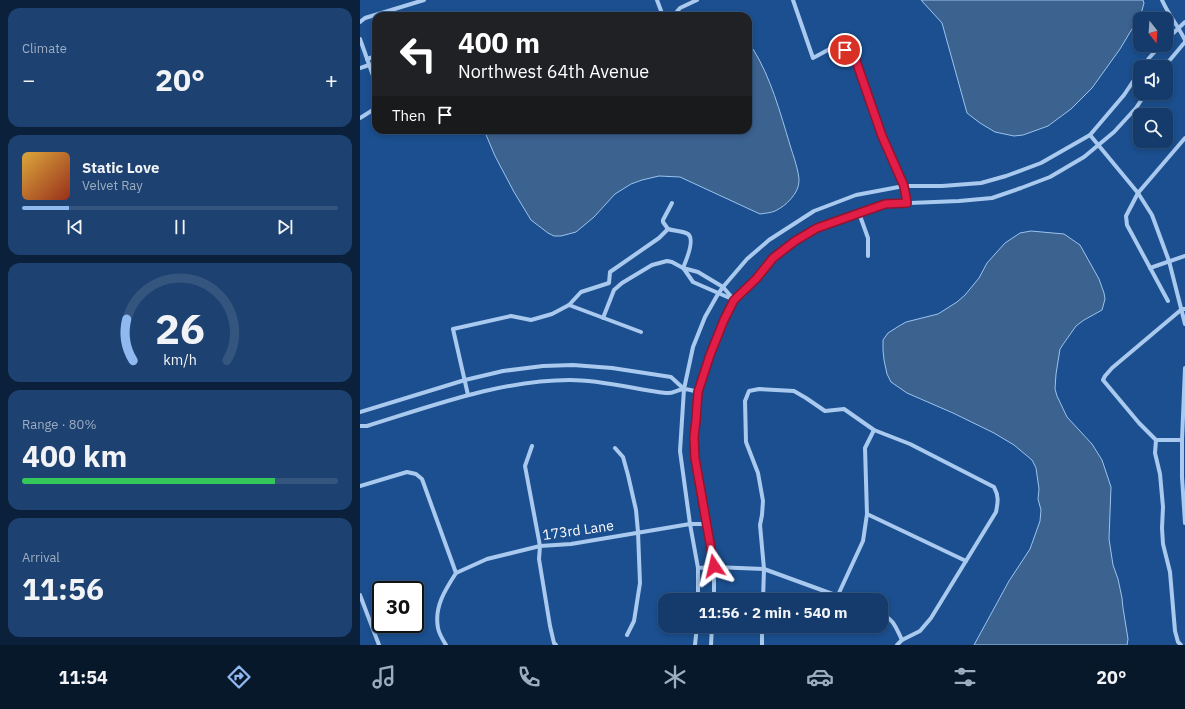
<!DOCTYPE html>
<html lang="en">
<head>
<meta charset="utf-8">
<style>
  :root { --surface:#143b6b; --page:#1d4271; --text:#f1f3f6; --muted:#9dadc1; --line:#33557e; --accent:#90b9f0 }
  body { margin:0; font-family:"IBM Plex Sans",sans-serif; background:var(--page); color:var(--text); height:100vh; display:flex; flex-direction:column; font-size:15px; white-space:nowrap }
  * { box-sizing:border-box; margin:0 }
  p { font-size:13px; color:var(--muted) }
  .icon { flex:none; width:22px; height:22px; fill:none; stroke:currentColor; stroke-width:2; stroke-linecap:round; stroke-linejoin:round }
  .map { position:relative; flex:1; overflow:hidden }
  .panel { display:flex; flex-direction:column; gap:8px; padding:8px; background:#0b203b; width:360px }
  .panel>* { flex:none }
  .guide { position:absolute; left:12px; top:12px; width:380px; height:122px; border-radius:12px; box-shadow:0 2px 6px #0003,0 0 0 1px var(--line); background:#202124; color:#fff; overflow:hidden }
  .needle { width:26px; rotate:163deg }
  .buttons { position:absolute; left:773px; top:12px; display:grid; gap:8px }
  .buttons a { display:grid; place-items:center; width:40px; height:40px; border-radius:8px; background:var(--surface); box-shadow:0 2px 6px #0003,0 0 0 1px var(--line); font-size:20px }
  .speed { position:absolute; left:12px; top:581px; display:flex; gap:8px; font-size:20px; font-weight:700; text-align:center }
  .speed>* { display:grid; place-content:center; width:52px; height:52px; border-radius:50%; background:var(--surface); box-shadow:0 2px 6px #0003,0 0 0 1px var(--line); line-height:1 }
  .speed .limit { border:2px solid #111; border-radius:6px; background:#fff; color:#111 }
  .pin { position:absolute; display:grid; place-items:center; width:34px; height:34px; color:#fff; margin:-17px; border:2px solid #fff; border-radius:50%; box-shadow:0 1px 4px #0007 }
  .me { position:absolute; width:44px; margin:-22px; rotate:350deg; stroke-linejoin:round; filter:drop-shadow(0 0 3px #0008) }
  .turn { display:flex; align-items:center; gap:14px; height:84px; padding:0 20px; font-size:18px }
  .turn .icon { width:52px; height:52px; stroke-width:2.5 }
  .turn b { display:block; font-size:28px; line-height:34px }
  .then { display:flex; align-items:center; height:38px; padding:0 20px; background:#0003; gap:8px; font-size:15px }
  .big { font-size:30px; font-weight:700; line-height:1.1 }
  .panel .card { flex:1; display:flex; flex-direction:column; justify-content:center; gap:6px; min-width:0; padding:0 14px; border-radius:12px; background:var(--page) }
  .panel .dial { align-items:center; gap:0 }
  .dial svg { height:104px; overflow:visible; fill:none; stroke:var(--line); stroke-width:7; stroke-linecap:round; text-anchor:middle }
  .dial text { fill:var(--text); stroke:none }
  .song { display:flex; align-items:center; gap:12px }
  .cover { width:48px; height:48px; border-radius:6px; background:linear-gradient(135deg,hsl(40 70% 55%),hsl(10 70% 35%)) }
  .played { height:4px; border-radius:2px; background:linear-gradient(90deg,var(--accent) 15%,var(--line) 15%) }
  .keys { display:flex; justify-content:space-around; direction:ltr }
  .heat { display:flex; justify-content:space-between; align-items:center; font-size:22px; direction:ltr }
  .charge { height:6px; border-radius:3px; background:linear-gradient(90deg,#34c759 80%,var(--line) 0) }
  .trip { position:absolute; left:298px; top:593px; width:230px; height:40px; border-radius:12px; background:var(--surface); box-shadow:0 2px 6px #0003,0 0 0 1px var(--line); font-weight:700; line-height:40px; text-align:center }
  .tab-bar { display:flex; height:64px; justify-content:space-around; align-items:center; background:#08182b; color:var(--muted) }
  .tab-bar .icon { width:28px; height:28px }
  .tab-bar .on { color:var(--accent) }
  .tab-bar b { font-size:18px; color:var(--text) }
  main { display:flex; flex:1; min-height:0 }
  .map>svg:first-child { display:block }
</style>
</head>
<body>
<main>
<section class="panel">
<div class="card"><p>Climate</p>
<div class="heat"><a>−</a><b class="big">20°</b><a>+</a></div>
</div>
<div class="card">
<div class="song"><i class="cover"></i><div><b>Static Love</b><p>Velvet Ray</p></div></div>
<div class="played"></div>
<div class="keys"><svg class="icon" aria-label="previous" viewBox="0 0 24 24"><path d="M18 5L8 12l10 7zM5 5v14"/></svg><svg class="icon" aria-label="pause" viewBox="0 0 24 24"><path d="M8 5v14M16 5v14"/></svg><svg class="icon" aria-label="next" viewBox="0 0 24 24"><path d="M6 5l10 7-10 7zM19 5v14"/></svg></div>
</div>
<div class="card dial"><svg viewBox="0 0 100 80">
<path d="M14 69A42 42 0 1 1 86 69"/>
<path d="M14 69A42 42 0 0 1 9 37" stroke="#90b9f0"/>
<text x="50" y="56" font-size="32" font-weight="700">26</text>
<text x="50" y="72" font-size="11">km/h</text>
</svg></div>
<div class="card"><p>Range · 80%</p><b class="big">400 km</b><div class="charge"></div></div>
<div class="card"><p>Arrival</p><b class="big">11:56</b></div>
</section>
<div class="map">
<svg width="825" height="645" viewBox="0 0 825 645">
  <rect width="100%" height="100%" fill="#1b4f8f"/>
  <g fill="#3c6290" stroke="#9cc4f0">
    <path d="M561,0H783L784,3L781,14L760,49L732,88L711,109L688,126L663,135L654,136L635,132L620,123L607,113L582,23Z"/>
    <path d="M388,48L393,49C411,78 420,112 430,145C433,155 439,171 439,181C439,193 426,206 415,211C411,213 405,213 400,214L320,177L299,176L282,180L271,184L255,194L234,217L216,232L201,236H194L188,233L171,220L154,192L135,156L124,130H388Z"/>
    <path d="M671,231L704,234L720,245L739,279L744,293L745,299L742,310L724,320L716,326L704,343L700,349L696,374L695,389L697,396L707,417L732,444L742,460L751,487L749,539L753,565L758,579L762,598L763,608L768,639L767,645H614L649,581L670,549L680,521L681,510L678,499L679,489L676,468L672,460L654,445L634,433L593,413L547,393L531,382L527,374L524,360L523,350V340L528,333L539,326L546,322L578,314L597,302L605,295L619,278L627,263L645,243L660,233Z"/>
  </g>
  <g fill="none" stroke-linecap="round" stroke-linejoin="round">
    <g stroke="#a9c9ee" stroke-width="4">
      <path d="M297,0L303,16"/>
      <path d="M433,0L453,58L479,44L495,58L522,135L544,186L547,203"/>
      <path d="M802,0C808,14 818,26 825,40"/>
      <path d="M313,16L320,8L337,0"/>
      <path d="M0,22L5,18L64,0"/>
      <path d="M0,39L16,84"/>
      <path d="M806,40L825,22"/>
      <path d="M7,59L16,56"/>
      <path d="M783,67L789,58L801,45"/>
      <path d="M804,67L825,42"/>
      <path d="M0,68L9,65"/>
      <path d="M0,118L16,108"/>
      <path d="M730,135L778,193L792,215L809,261L825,324"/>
      <path d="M312,203L303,220V222L308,229C314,231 323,231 328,234C335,239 326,261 323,268"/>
      <path d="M499,213L508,238V256"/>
      <path d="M790,268L825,256"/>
      <path d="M324,269L333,282L372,299"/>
      <path d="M808,301L767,225L766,216L778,193L825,138"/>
      <path d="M209,305L221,292L249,283L250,272L299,238L308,229"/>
      <path d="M243,318L254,290L262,283L292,265L307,261L312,262L323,268L338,272L363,287L374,300"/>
      <path d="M825,368L822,440V477L825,523"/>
      <path d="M108,395L93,329L151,316L171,320L192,314L209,305L281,332"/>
      <path d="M0,412L105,380L143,371L183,366L213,365L252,368L311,377L324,389"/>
      <path d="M0,426H7C72,406 141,380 210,380C242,380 274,389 306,393C312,394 317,390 323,389C328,389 334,391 338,392"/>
      <path d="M796,440L795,453L800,474L803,507L802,528L803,544L810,572L815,631L818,642L821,645"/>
      <path d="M822,440H796L779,423L743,380L745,376L752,368L822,309H825"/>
      <path d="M172,446L165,466L180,546L179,559L190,626L194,643L196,645"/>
      <path d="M255,448L263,457L268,475L276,510L278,532L280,583L274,621L267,635"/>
      <path d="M0,486L47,472L56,474L62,479L96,573C85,590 74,607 78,628C79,634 83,640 86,645"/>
      <path d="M507,514L606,561"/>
      <path d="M338,568L354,567L404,569L489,600"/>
      <path d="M96,573L127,559L180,546L211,544L330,524H347"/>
      <path d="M0,595L19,645"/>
      <path d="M478,595L503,541L507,514L505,448L514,430"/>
      <path d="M338,600V568L330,524L320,451L324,389L333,347L345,317L358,294L363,287L387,259L409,240L454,211L496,195L544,186H582L621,183L646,176L681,163L730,135L764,95L780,71"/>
      <path d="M354,600V567L335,458L334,437L338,392L350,355L364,321L374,300L396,279L413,258L435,241L457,228L525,204L599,201L632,198L661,188L690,177L724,157L754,132L776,108L786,93"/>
      <path d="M403,600L404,569L400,525L402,515L403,501L398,473L386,442L385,401L389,391L399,389L434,391L446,398L465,411L484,409L514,430L550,444L634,487C639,496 638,502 636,512L571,618L560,631L542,640L537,645"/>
      <path d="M521,614C534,619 536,628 542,640"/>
      <path d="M335,645L337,626"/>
      <path d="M351,645L352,626"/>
      <path d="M402,645V626"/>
    </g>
  </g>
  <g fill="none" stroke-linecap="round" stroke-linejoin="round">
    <defs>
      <path id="route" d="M354,566L335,458L334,437L336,420L338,392L350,355L364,320L374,300L396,279L413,258L435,241L457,228L525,204L547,203L544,186L522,136L495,58L485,50"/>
    </defs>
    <use href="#route" stroke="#92132f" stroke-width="10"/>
    <use href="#route" stroke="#e11d48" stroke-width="7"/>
  </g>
  <g text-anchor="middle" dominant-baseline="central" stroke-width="4" stroke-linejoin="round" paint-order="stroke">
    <g font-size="14" fill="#fff" stroke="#1b4f8f">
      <text transform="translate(218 530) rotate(-8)">173rd Lane</text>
    </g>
  </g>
</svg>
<div class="buttons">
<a><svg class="needle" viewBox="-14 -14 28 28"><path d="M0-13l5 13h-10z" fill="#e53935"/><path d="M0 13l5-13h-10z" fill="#9dadc1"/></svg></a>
<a><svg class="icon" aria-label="sound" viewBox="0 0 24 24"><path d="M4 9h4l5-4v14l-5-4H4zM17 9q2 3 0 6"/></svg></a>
<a><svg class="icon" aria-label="search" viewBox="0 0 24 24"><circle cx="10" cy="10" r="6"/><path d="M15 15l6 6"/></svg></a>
</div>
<div class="speed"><div class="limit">30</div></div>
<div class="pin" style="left:485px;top:50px;background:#d93025"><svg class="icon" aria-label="arrive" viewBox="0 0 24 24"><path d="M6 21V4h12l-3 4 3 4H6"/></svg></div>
<svg class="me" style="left:354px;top:566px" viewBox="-20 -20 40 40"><path d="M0-17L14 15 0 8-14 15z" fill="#e11d48" stroke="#fff" stroke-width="4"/></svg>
<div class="trip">11:56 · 2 min · 540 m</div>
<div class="guide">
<div class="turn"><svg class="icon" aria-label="left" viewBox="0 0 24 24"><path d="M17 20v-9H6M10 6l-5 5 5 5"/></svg><div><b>400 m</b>Northwest 64th Avenue</div></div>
<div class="then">Then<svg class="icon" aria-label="arrive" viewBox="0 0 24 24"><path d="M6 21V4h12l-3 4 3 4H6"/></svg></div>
</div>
</div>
</main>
<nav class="tab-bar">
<b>11:54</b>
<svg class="icon on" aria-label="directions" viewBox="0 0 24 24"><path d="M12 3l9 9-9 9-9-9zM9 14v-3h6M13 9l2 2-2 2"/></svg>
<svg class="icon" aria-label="music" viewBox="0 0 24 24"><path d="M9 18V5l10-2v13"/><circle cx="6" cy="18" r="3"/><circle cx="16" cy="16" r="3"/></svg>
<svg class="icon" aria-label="phone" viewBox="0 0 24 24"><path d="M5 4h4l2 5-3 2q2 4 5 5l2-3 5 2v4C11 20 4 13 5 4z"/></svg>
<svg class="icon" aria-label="climate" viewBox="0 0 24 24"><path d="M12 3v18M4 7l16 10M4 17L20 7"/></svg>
<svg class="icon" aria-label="car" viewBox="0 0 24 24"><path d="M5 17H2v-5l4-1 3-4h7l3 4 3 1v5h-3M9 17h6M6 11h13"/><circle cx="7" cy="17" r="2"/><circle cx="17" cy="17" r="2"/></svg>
<svg class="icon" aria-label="filters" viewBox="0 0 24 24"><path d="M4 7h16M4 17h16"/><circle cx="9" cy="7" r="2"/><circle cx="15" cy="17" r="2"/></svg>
<b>20°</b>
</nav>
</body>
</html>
